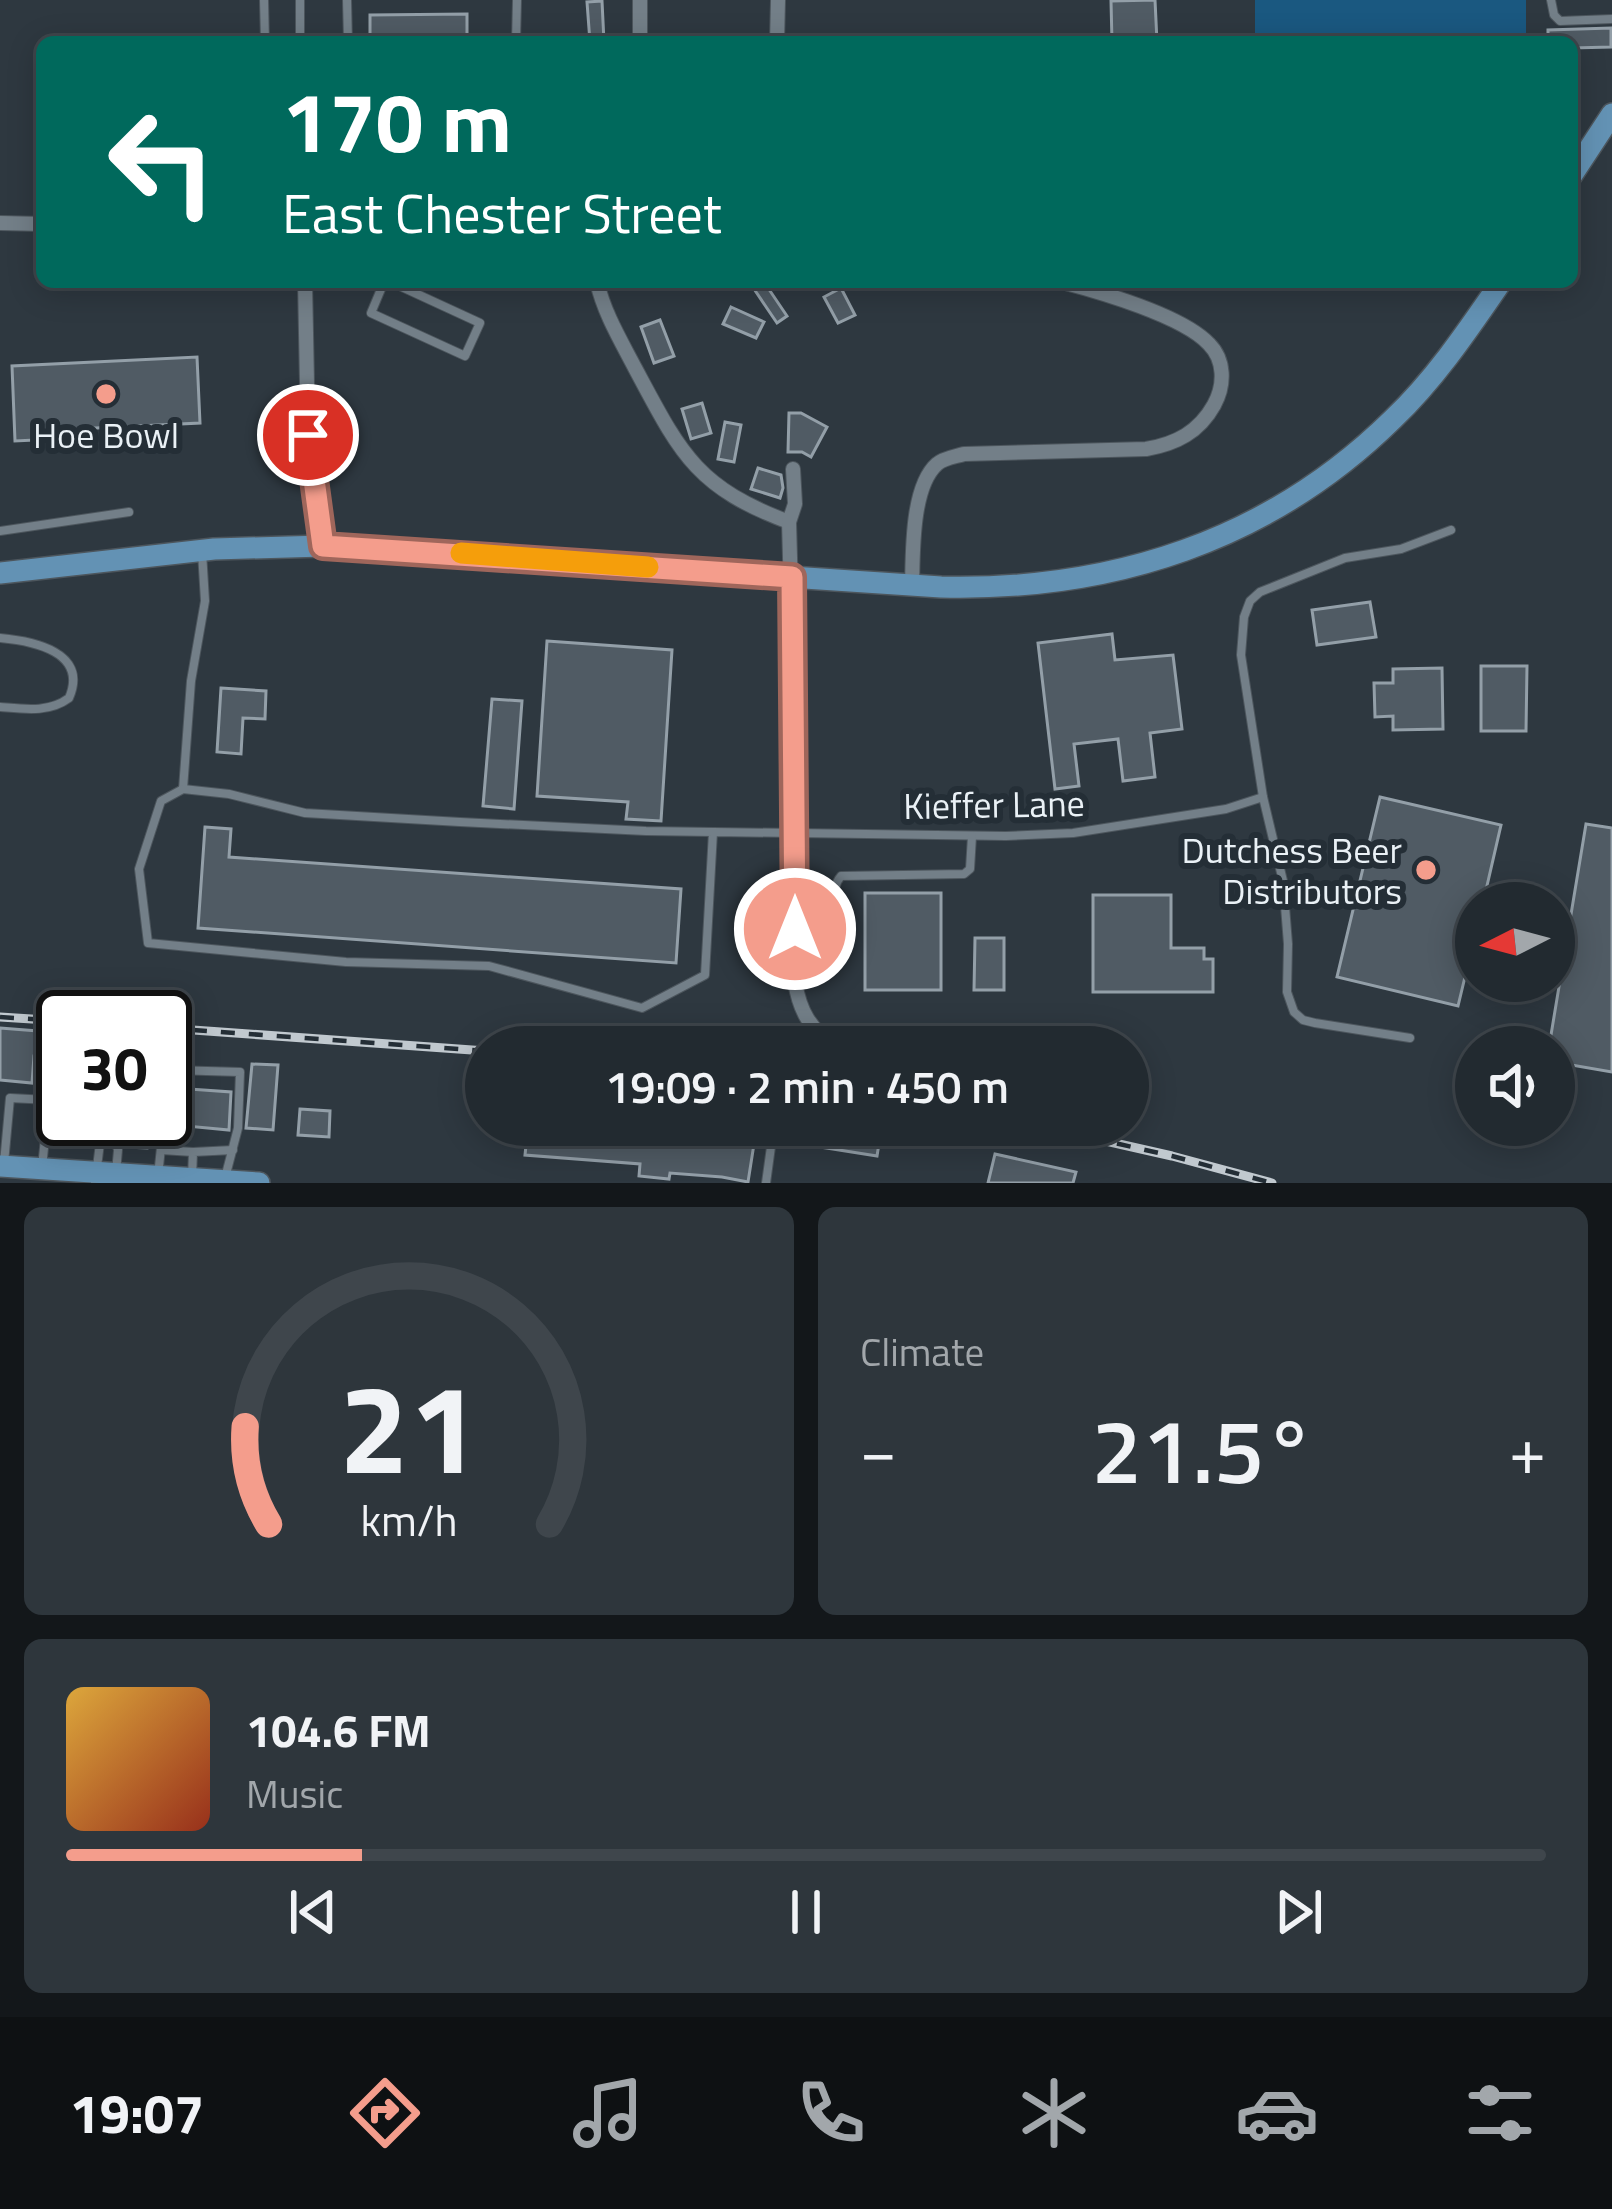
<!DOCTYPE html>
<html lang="en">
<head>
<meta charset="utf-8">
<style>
  :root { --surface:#222a30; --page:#2e363c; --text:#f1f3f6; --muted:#a2a7ab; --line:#3f464c; --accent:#f49d8c }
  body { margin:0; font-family:"Titillium Web",sans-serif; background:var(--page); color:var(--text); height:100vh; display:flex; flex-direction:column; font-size:45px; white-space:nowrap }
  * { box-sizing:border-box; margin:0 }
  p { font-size:39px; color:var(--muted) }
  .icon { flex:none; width:66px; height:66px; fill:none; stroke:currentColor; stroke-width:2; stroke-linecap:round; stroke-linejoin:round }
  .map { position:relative; height:1183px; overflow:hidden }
  .details { display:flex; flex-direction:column; gap:24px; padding:24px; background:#13171a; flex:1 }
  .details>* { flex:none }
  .top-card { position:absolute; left:36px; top:36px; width:1542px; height:252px; border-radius:18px; box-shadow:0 6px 30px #0003,0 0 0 3px var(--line); background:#00695c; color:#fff; overflow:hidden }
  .needle { width:78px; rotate:264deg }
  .fabs { position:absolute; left:1455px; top:882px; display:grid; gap:24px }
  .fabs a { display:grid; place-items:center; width:120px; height:120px; border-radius:50%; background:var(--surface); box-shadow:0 6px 30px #0003,0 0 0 3px var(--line); font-size:60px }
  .speed { position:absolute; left:36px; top:990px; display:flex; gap:24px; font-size:60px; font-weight:700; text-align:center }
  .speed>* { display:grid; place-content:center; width:156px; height:156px; border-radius:50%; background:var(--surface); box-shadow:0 6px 30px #0003,0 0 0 3px var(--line); line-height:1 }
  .speed .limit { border:6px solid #111; border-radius:18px; background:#fff; color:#111 }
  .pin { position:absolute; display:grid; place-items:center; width:102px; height:102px; color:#fff; margin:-51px; border:6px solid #fff; border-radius:50%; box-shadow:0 3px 12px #0007 }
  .me { position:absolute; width:132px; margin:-66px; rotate:0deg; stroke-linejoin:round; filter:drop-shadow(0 0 9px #0008) }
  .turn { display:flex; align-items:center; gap:42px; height:252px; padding:0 48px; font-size:54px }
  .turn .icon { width:156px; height:156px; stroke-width:2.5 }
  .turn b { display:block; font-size:84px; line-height:102px }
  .big { font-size:90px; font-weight:600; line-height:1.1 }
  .details .tile { flex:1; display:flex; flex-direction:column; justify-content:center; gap:18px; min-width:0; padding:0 42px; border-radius:18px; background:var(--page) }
  .details .dial { align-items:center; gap:0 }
  .dial svg { height:312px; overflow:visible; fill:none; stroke:var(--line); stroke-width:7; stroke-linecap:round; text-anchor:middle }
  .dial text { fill:var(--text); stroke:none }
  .song { display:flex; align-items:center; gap:36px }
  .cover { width:144px; height:144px; border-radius:18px; background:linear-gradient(135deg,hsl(40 70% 55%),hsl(10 70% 35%)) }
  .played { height:12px; border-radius:6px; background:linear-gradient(90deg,var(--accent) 20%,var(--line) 20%) }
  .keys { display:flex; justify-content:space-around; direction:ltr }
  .heat { display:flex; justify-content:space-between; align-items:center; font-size:66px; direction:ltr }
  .details .tiles { flex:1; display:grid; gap:24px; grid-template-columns:1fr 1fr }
  .tile:last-child { grid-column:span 2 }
  .trip { position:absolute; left:465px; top:1026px; width:684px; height:120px; border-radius:60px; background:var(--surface); box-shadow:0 6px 30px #0003,0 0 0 3px var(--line); font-weight:600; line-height:120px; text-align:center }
  .tabs { display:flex; height:192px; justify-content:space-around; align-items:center; background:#0e1113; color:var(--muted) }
  .tabs .icon { width:84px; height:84px }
  .tabs .current { color:var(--accent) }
  .tabs b { font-size:54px; color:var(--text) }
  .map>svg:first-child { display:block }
</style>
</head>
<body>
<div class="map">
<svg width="1612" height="1183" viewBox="0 0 1612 1183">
  <rect width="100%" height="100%" fill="#2e3840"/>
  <rect fill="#1a5880" x="1255" y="0" width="271" height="42"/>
  <g fill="#505b64" stroke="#939fa8" stroke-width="3">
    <path d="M1155,0L1157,42H1112L1111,1Z"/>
    <path d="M602,1L604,42H590L587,2Z"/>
    <path d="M467,14V42H370V15Z"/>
    <path d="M1611,28V47L1572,48V42H1548V30Z"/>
    <path d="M764,282L787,316L777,323L754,289Z"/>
    <path d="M841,288L855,315L838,323L824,297Z"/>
    <path d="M731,307L764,322L756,338L723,324Z"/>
    <path d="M660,320L674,356L654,363L641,327Z"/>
    <path d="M197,357L200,423L76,429V438L15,441L12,366Z"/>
    <path d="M702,403L711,433L691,439L682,409Z"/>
    <path d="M789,413H801L827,427L811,457L802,452H788Z"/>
    <path d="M725,422L741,425L734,462L718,459Z"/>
    <path d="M758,468L781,475L783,488L780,498L751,489Z"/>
    <path d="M1370,602L1376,637L1317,645L1312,610Z"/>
    <path d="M1112,634L1115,660L1173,655L1182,729L1150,733L1155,777L1123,781L1118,739L1074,744L1079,786L1055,789L1038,643Z"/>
    <path d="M547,641L672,650L661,821L626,819L628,802L537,796Z"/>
    <path d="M1481,666H1527L1526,731H1481Z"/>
    <path d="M1442,668L1443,729L1393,730V716L1375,717L1374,683H1393V669Z"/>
    <path d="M221,688L266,691L265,719L243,718L241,754L217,752Z"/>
    <path d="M492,699L522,701L514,809L483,806Z"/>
    <path d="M1380,797L1501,825L1483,903H1476V931L1458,1006L1337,977Z"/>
    <path d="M1586,824L1612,828V1072L1554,1062V1047H1549Z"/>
    <path d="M205,827L231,829L229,857L681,889L676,963L198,928Z"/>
    <rect x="865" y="893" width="76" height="97"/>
    <path d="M1093,895H1171V948H1204V959H1213V992H1093Z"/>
    <path d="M975,938H1004V990H974Z"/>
    <path d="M0,1028L63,1033V1058L34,1056L32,1083L0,1080Z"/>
    <path d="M252,1064L278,1065L273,1130L246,1128Z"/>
    <path d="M189,1089L231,1092L229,1130L186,1126Z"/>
    <path d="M300,1109L330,1111L329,1137L298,1135Z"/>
    <path d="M124,1119H149L147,1148L126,1147L122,1137Z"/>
    <path d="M528,1125H643L683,1130V1125H757L748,1182L722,1177L670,1173L669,1179L639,1176L640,1164L525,1155Z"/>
    <path d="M804,1125H882L877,1156L801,1144Z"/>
    <path d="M995,1154L1076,1172L1073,1183H988Z"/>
  </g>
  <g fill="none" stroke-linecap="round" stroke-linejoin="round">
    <defs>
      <g id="service">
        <path d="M264,0L265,42"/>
        <path d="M300,0V42"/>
        <path d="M347,0L348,42"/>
        <path d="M1551,0L1554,15L1560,21L1612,19"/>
        <path d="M516,42L517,0"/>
        <path d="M384,282L371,313L465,356L480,323L391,282"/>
        <path d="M0,531L129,512"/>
        <path d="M0,638C33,641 89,652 69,698C49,713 24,709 0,707"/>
        <path d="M183,789L191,681L205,601L202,552"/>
        <path d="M713,832L705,975L642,1008L489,966L346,962L148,943L139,869L161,801L183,789L229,794L305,813L460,822L646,831L1006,836L1073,833L1226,809L1263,797"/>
        <path d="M797,929L827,926C840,912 828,891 841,876L964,874L970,869L972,836"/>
        <path d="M1410,1038L1315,1023L1303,1020L1294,1012L1287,992L1288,944L1283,881L1263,797L1241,655L1244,617L1250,601L1260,592L1345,558L1401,549L1451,530"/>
        <path d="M167,1091L173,1070L240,1072L238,1128L225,1178"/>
        <path d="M49,1100L54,1070L63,1071"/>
        <path d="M165,1108L166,1091"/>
        <path d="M111,1129L118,1150L116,1172"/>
        <path d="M45,1139L100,1143L95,1183"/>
        <path d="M100,1143L111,1129L112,1119"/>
        <path d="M161,1150L193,1152"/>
        <path d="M4,1163L10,1098L49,1100L42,1167"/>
        <path d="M158,1176L164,1119"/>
        <path d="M192,1177L193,1152L233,1150"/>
        <path d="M766,1183L774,1125"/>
      </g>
      <g id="minor">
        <path d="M640,0V42"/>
        <path d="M777,42L778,0"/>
        <path d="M0,223L42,224"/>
        <path d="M305,282L308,435L323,546"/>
        <path d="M597,282C604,313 621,341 635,368C680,452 695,487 789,522"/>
        <path d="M793,469L795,504L789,522L796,773L795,982C800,1013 810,1027 834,1047"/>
        <path d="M912,586C913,554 911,487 937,464C944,458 954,457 964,454L1146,449C1176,444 1199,432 1214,405C1225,385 1225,360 1209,344C1183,316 1100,292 1062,282"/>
      </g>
      <g id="primary">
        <path d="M1572,175L1612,114"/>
        <path d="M0,573L214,549L323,546L941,587C1112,591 1269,541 1393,419C1435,379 1468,330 1501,282"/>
        <path d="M0,1166L259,1183"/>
      </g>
    </defs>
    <use href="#service" stroke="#4d565d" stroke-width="10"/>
    <use href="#minor" stroke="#4d565d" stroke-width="16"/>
    <use href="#primary" stroke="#4d565d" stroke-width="24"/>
    <use href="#service" stroke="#737f88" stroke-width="8"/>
    <use href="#minor" stroke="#737f88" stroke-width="14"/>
    <use href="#primary" stroke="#6392b4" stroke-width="21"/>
    <defs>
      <g id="rail">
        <path d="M0,1017L63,1021"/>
        <path d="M165,1028L486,1051"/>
        <path d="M1035,1125L1172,1156L1272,1183"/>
      </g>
    </defs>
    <use href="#rail" stroke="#c1c9cf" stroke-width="9"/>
    <use href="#rail" stroke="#242e36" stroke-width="4.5" stroke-dasharray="14" stroke-linecap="butt"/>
  </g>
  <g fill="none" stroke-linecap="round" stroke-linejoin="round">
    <defs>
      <path id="route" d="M308,435L323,546L792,577L795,929"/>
    </defs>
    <use href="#route" stroke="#9f665b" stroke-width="30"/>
    <use href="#route" stroke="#f49d8c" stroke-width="21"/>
    <path stroke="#f59e0b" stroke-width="21" d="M461,553L648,567"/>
  </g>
  <g fill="#f49d8c" stroke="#242e36" stroke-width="4.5">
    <circle cx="106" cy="394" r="12"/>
    <circle cx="1426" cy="870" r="12"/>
  </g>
  <g text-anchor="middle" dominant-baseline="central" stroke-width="12" stroke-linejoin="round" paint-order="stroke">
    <g font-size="36" fill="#eaf1f6" stroke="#242e36">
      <text x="106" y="434">Hoe Bowl</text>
      <text x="1402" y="849" text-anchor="end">Dutchess Beer<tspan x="1402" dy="41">Distributors</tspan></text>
    </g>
    <g font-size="36" fill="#eaf1f6" stroke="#242e36">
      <text transform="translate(994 804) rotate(-1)">Kieffer Lane</text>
    </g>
  </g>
</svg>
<div class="fabs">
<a><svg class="needle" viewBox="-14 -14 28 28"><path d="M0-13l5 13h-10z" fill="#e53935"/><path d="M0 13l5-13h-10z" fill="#a2a7ab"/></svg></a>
<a><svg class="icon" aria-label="sound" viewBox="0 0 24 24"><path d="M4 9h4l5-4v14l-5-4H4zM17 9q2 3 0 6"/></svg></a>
</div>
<div class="speed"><div class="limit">30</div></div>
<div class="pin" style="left:308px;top:435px;background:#d93025"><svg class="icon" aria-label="arrive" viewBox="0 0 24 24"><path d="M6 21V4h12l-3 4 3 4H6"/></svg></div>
<svg class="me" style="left:795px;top:929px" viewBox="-20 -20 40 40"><circle r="17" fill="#f49d8c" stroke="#fff" stroke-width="3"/><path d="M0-11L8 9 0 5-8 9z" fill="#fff"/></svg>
<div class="trip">19:09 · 2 min · 450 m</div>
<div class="top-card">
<div class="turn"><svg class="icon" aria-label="left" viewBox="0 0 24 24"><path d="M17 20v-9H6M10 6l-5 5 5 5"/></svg><div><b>170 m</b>East Chester Street</div></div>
</div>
</div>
<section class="details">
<div class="tiles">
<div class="tile dial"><svg viewBox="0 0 100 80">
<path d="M14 69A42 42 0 1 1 86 69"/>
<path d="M14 69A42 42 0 0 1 8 44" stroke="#f49d8c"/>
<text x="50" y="56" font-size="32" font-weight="700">21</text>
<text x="50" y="72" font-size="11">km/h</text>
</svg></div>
<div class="tile"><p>Climate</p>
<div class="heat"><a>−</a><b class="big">21.5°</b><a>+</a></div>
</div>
<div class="tile">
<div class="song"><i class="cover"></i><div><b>104.6 FM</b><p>Music</p></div></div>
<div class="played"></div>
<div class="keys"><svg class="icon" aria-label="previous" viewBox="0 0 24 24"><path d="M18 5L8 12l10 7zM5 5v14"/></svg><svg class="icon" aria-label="pause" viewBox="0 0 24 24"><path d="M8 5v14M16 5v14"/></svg><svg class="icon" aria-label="next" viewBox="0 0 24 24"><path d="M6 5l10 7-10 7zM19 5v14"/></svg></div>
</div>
</div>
</section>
<nav class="tabs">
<b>19:07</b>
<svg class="icon current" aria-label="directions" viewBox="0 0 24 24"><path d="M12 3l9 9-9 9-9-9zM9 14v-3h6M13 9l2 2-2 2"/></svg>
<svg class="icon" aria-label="music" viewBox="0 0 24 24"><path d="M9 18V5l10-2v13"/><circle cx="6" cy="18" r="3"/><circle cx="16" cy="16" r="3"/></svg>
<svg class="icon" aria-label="phone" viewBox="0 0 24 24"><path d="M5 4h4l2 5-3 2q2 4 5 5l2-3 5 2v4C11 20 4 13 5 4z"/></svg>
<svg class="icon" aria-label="climate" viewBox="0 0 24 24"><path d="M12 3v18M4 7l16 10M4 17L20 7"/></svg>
<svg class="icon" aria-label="car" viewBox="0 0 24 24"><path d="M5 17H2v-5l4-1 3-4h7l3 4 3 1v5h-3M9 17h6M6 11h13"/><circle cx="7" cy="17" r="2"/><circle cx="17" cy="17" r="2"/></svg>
<svg class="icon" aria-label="filters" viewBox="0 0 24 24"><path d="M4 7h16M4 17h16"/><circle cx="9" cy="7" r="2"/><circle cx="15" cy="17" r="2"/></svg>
</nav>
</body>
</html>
